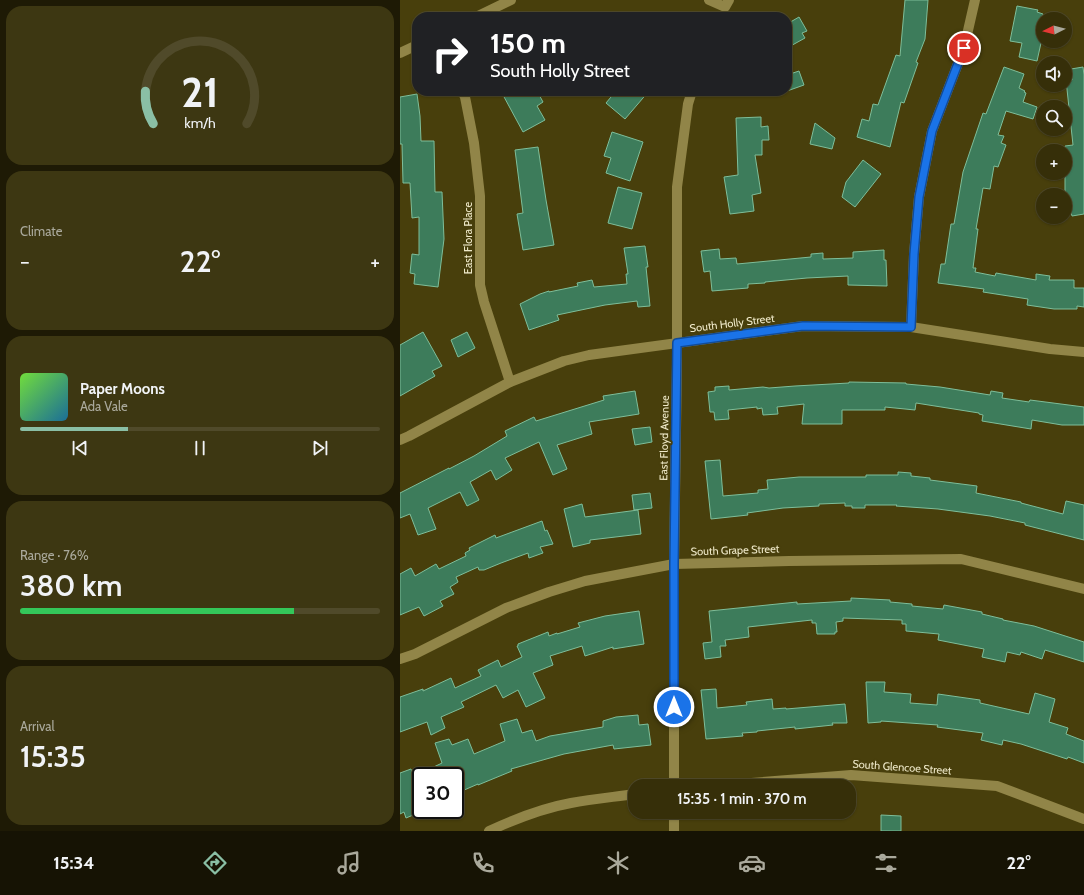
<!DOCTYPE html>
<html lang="en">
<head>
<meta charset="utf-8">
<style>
  :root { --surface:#362f09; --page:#3d3712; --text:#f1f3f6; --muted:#aaa99c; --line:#504a2a; --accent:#8abfa5 }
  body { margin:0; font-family:Cabin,sans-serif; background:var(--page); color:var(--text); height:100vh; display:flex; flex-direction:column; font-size:15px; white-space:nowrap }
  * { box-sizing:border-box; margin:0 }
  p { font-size:13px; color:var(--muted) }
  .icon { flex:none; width:22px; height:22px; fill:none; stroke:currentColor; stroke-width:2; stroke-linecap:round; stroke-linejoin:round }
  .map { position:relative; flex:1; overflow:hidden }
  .panel { display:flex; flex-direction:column; gap:6px; padding:6px; background:#1e1a05; width:400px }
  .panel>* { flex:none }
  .hud { position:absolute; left:12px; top:12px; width:380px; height:84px; border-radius:16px; box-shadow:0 1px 3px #0004,0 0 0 1px var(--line); background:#202124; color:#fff; overflow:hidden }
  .needle { width:26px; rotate:264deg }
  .fabs { position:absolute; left:636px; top:12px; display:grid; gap:8px }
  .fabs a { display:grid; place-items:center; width:36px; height:36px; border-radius:50%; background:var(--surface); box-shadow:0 1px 3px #0004,0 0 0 1px var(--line); font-size:20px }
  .speed { position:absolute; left:12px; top:767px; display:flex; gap:8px; font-size:20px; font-weight:700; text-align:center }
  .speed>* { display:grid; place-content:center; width:52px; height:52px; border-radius:50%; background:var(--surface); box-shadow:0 1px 3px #0004,0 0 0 1px var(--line); line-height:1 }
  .speed .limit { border:2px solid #111; border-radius:6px; background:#fff; color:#111 }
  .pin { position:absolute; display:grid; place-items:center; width:34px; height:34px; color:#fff; margin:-17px; border:2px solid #fff; border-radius:50%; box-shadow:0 1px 4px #0007 }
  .me { position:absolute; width:44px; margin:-22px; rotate:0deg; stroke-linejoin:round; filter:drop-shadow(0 0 3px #0008) }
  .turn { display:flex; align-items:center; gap:14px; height:84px; padding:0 12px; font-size:18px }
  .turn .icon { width:52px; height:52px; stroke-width:2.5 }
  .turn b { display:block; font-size:28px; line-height:34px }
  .big { font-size:30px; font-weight:600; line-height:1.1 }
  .panel .tile { flex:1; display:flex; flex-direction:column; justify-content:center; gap:6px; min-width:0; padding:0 14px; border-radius:16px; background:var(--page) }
  .panel .dial { align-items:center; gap:0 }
  .dial svg { height:104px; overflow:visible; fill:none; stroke:var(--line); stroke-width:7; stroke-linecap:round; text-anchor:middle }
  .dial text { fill:var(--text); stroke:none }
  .song { display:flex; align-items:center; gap:12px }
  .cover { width:48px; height:48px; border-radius:6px; background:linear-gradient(135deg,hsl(100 70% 55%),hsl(200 70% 35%)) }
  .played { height:4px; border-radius:2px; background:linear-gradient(90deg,var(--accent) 30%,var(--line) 30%) }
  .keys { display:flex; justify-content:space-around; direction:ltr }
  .heat { display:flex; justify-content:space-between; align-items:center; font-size:22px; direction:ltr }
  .charge { height:6px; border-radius:3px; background:linear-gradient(90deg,#34c759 76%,var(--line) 0) }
  .trip { position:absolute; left:228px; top:779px; width:228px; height:40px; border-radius:16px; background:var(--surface); box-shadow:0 1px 3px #0004,0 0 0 1px var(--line); font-weight:600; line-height:40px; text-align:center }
  .menu { display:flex; height:64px; justify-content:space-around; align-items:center; background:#161304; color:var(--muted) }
  .menu .icon { width:28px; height:28px }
  .menu .current { color:var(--accent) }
  .menu b { font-size:18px; color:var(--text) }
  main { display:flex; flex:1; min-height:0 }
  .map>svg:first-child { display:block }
</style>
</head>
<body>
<main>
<section class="panel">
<div class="tile dial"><svg viewBox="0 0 100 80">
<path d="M14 69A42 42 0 1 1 86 69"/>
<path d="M14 69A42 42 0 0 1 8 44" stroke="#8abfa5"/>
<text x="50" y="56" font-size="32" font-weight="700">21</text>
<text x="50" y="72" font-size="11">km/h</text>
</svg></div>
<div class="tile"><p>Climate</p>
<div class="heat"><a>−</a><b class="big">22°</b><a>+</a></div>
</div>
<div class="tile">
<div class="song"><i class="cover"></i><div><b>Paper Moons</b><p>Ada Vale</p></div></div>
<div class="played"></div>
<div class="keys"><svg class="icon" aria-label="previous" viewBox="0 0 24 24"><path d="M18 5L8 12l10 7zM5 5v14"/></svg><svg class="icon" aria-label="pause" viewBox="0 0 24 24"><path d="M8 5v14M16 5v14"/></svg><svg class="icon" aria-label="next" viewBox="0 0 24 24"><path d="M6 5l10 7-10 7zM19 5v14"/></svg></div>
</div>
<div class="tile"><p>Range · 76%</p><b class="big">380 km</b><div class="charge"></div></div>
<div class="tile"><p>Arrival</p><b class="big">15:35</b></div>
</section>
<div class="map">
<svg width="684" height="831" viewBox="0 0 684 831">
  <rect width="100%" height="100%" fill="#483f0c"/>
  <g fill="#3d7c5b" stroke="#7ebe9a">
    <path d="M505,0H528L525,39L516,62L518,63L504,103L501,102L490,147L457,137L462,119L469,121L473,104L478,105L496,55L500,56Z"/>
    <path d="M617,6L638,10L637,12L643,14V34L637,61L619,57L622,43L610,41Z"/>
    <path d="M399,17L407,31L402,33L405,38L387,48V24Z"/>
    <path d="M604,67L624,74L619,88L625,91L624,92L626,93L623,102L637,107L633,119L606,111L598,135L604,136L601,143L606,145L598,167L594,166L590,189L583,188L576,229H578L573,268H576L575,272L595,276L596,273L636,280V274L650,276L649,280H674V288H684V307L677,306V309H654L627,305L628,299L583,292L584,289L538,283L541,264H545L551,224H554L563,172L583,113L586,114Z"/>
    <path d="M683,67L684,75V214L672,216L665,190V146L673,145L666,80H672L671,69Z"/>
    <path d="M399,71L404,85L387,91V75Z"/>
    <path d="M111,91H137L143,102L137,106L145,120L123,132L103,95Z"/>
    <path d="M216,91H249L225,119L206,103Z"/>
    <path d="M17,94L20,116L21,141H34L35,192H42L44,239L38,287L14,284L15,274L10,273L12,254L19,255V217L12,218L10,183H3L2,144H0V97Z"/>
    <path d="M361,117V127L368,126L369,140H362V155H355L361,193L352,195L354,211L330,214L324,177L338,175L336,118Z"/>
    <path d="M415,123L435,138L432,149L410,144Z"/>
    <path d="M212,132L243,142L230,181L206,173L211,158L204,156Z"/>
    <path d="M138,147L146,200L154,245L123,250L117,214L123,213L115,150Z"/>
    <path d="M463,160L481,174L455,207L442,197L446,182Z"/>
    <path d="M218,187L242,193L232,229L208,223Z"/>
    <path d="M245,246L248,267H246L250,306L238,307L237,301L205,305L157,315L159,320L129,330L120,304L140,294L149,291V292L178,286L177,283L192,280L194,287L227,284L226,274H228L224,248Z"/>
    <path d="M319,249L320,259L336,258L337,264L411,257V254L423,253V259L453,258V252L484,250V260H486L487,286L448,285V276L407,278L365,282V283L348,284V288L312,291L310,271L304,272L301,251Z"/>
    <path d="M23,332L42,366L32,371L35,376L0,396V345Z"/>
    <path d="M67,332L75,348L58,357L51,340Z"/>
    <path d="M449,382L506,383V384L540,387L590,395L591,391L603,393L602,398L629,402L630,400L684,407V425H662L632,420L631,429L582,421L583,415L579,414V413L516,403L515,410L485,407V410H442V424H402L404,404L377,407L378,414L363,415L362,408L357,409V407L328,410L329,419L315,420L314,412H310L308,392L315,391V387L329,386V390L363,387L369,388L395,386L449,383Z"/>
    <path d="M235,391L239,414L189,422L192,434L157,445L167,469L153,475L139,442L105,458L112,470L96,480L91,470L70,482L79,500L67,506L60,492L28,508L36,529L18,535L10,514L0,518V493L49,468V469L74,456L107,436L105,431L134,417L136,421L204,400L203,396Z"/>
    <path d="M250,427L252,442L235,445L232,429Z"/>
    <path d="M320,460L323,496L358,493V490L368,489L367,480L399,477H466V475H498V472L511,473V476L530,478V480L577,486L576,493L621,502V503L663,514L666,501L684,505V540L625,525V523L590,516L538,509L496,506L497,505H465V508H452V506H445V503L419,504V506L383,508L347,513L348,515L311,519L305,461Z"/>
    <path d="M250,493L252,508L234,510L232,495Z"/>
    <path d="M182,504L185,517L238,510L241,534L190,540V543L173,547L164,509Z"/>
    <path d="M142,521L145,531L147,530L153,544L140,547L143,553L129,558L128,553L101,563L84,570H79L78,567L56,577L58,582L50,587L54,594L40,601L43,606L24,616L19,607L0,615V574L11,568L15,576L36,564L39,569L66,556L65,553L70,550L69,548L95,535L96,538Z"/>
    <path d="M451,598L490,600V602L512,604V606L543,609L544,605L582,612V614L603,619V620L634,626L684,642V662L645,650L642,659L621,652L620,655L607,652L605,662L582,657L584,649L538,640L539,634L506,631V624H502V620L443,618V621L436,622L437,632H435V634H417L416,623H412V620L348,627L349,637L325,640L326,646H320L321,657L305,659L303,643L312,642L309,611L397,602V604L451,601Z"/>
    <path d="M239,611L244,644L213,649V647L185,656L182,646L150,656L153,665L133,673L145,698L126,707L118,690L103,698L96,685L61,702L64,707L41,717L45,728L31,735L27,722L0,732V697L23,689V691L51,678L55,688L81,676L78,670L98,660L101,667L122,657L117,646H118V644L148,632L149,636L157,633V634L180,627L178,623L205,616Z"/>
    <path d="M466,682H485L484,692L511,694L510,703L537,705L538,694L580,700V703L629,714L635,693L655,699L649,722L668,728L666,734L684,741V763L668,757L667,759L621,744L603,740L602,745L581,740L583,733L537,727L538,725L481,721V722L468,723Z"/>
    <path d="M316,689L317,708L347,705L346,702L372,699L373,709L386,708V709L445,704L447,723H432L433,725L395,729V727L357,731V732L342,733L343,736L306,739L301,690Z"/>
    <path d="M238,715L239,725L248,724L251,745L214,749L213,745L164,754L111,769L112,771L78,785V784L55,794V776H15L42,763L35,743L49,739L52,745L68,739L74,754L105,741L100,724L117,719L122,733L132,730L136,741L150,736L203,727V721L216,717Z"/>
    <path d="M11,769L21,794V806L17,808L18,813L6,818L4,812L0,814V773Z"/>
    <path d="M481,815L501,816V831H481Z"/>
  </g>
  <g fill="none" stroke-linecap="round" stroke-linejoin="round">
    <g stroke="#918548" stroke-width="10">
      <path d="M309,0L325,7L329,0"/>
      <path d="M76,17L111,0"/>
      <path d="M0,53L17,45"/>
      <path d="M62,91L65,97L74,143L80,196V285L84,302L110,382"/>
      <path d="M511,327L514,254L519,197L532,131L564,48L575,0"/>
      <path d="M0,440L9,436L110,382L164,361L189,355L403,326L511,327L650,349L684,352"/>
      <path d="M0,659L15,654L106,608L149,592L185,581L274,564L389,561L561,559L684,589"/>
      <path d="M274,786V564L277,364V187L288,104L292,91"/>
      <path d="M313,786L451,775L597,786L684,819"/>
      <path d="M274,812V831"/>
      <path d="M89,831C115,819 143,808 171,803C192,799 214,797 235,794"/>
    </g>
  </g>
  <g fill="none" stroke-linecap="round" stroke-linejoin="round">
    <defs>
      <path id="route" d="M274,707V564L277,343L403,326L511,327L514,254L519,197L532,131L564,48"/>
    </defs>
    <use href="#route" stroke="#114b97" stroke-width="10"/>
    <use href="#route" stroke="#1a73e8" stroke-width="7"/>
  </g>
  <g text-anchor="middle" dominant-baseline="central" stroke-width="4" stroke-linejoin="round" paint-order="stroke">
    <g font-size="11" fill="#efe9c9" stroke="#483f0c">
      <text transform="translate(68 238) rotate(-90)">East Flora Place</text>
      <text transform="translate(332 323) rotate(-7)">South Holly Street</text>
      <text transform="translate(264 438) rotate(-89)">East Floyd Avenue</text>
      <text transform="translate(335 550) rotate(-2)">South Grape Street</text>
      <text transform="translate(502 767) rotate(4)">South Glencoe Street</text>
    </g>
  </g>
</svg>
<div class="fabs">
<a><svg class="needle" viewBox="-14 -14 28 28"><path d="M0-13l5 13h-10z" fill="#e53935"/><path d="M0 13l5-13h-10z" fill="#aaa99c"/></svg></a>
<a><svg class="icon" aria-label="sound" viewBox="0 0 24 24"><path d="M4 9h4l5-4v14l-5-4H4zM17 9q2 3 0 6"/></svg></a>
<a><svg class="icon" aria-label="search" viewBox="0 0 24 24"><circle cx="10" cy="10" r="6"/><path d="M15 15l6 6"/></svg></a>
<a>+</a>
<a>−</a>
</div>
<div class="speed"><div class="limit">30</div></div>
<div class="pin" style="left:564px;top:48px;background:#d93025"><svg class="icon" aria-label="arrive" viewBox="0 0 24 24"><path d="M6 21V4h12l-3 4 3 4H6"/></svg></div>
<svg class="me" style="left:274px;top:707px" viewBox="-20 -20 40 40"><circle r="17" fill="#1a73e8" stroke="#fff" stroke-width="3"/><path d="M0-11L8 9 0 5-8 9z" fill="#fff"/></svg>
<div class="trip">15:35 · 1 min · 370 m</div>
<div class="hud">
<div class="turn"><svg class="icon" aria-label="right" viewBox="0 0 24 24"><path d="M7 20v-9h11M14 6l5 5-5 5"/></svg><div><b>150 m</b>South Holly Street</div></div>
</div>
</div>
</main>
<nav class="menu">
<b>15:34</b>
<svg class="icon current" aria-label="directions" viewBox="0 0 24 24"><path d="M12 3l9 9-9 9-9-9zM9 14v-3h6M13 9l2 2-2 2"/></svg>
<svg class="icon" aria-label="music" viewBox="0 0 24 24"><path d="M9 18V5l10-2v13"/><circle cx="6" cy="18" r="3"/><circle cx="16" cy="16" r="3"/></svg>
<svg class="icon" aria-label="phone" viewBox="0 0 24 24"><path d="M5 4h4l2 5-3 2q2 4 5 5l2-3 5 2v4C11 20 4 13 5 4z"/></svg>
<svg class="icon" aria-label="climate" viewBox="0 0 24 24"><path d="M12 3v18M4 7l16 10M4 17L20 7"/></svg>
<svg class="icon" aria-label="car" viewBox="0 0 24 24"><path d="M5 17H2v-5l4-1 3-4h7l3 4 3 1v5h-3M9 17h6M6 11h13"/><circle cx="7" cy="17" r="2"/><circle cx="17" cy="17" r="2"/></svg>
<svg class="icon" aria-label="filters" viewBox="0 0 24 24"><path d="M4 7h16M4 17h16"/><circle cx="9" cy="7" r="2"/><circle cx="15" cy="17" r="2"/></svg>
<b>22°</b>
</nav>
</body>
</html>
